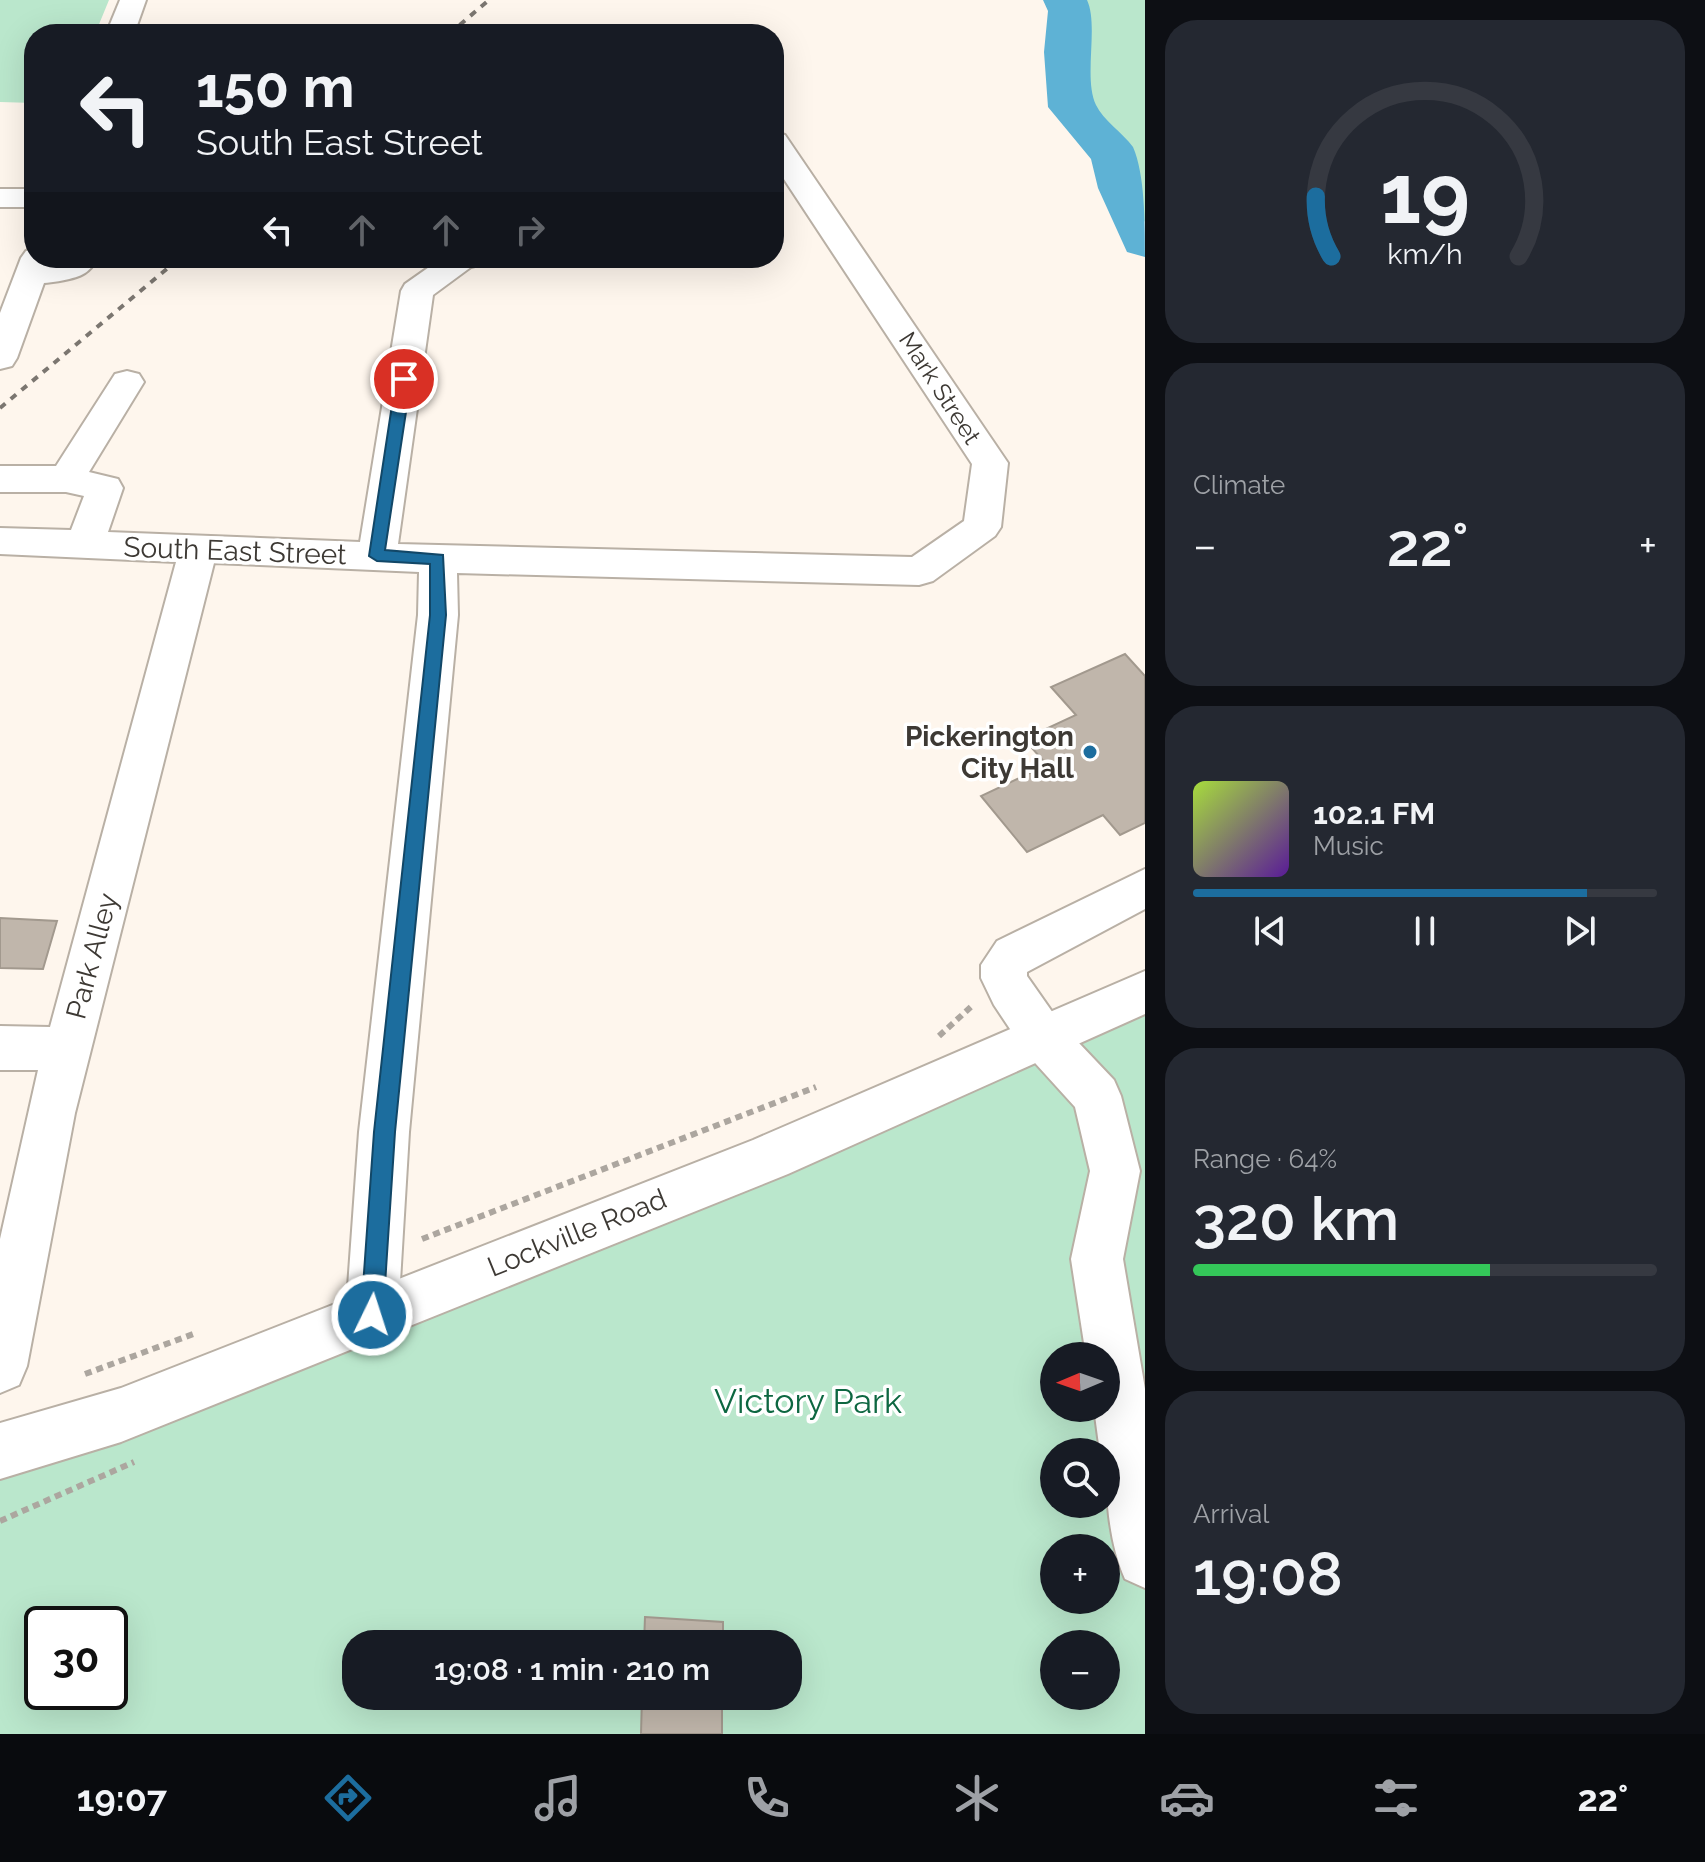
<!DOCTYPE html>
<html lang="en">
<head>
<meta charset="utf-8">
<style>
  :root { --surface:#171b24; --page:#242831; --text:#f1f3f6; --muted:#9ea1a6; --line:#363941; --accent:#1c6d9e }
  body { margin:0; font-family:Raleway,sans-serif; background:var(--page); color:var(--text); height:100vh; display:flex; flex-direction:column; font-size:30px; white-space:nowrap }
  * { box-sizing:border-box; margin:0 }
  p { font-size:26px; color:var(--muted) }
  .icon { flex:none; width:44px; height:44px; fill:none; stroke:currentColor; stroke-width:2; stroke-linecap:round; stroke-linejoin:round }
  .map { position:relative; flex:1; overflow:hidden }
  .sheet { display:flex; flex-direction:column; gap:20px; padding:20px; background:#0d0f14; width:560px }
  .sheet>* { flex:none }
  .hud { position:absolute; left:24px; top:24px; width:760px; height:244px; border-radius:32px; box-shadow:0 8px 32px #0002; background:#171b24; color:var(--text); overflow:hidden }
  .needle { width:52px; rotate:268deg }
  .tools { position:absolute; left:1040px; top:1342px; display:grid; gap:16px }
  .tools a { display:grid; place-items:center; width:80px; height:80px; border-radius:50%; background:var(--surface); box-shadow:0 8px 32px #0002; font-size:40px }
  .speed { position:absolute; left:24px; top:1606px; display:flex; gap:16px; font-size:40px; font-weight:700; text-align:center }
  .speed>* { display:grid; place-content:center; width:104px; height:104px; border-radius:50%; background:var(--surface); box-shadow:0 8px 32px #0002; line-height:1 }
  .speed .limit { border:4px solid #111; border-radius:12px; background:#fff; color:#111 }
  .pin { position:absolute; display:grid; place-items:center; width:68px; height:68px; color:#fff; margin:-34px; border:4px solid #fff; border-radius:50%; box-shadow:0 2px 8px #0007 }
  .me { position:absolute; width:88px; margin:-44px; rotate:4deg; stroke-linejoin:round; filter:drop-shadow(0 0 6px #0008) }
  .turn { display:flex; align-items:center; gap:28px; height:168px; padding:0 40px; font-size:36px }
  .turn .icon { width:104px; height:104px; stroke-width:2.5 }
  .turn b { display:block; font-size:56px; line-height:68px }
  .lanes { display:flex; align-items:center; height:76px; padding:0 40px; background:#0003; justify-content:center; gap:40px; direction:ltr }
  .lanes .off { opacity:.35 }
  .big { font-size:60px; font-weight:600; line-height:1.1 }
  .sheet .card { flex:1; display:flex; flex-direction:column; justify-content:center; gap:12px; min-width:0; padding:0 28px; border-radius:32px; background:var(--page) }
  .sheet .dial { align-items:center; gap:0 }
  .dial svg { height:208px; overflow:visible; fill:none; stroke:var(--line); stroke-width:7; stroke-linecap:round; text-anchor:middle }
  .dial text { fill:var(--text); stroke:none }
  .song { display:flex; align-items:center; gap:24px }
  .cover { width:96px; height:96px; border-radius:12px; background:linear-gradient(135deg,hsl(80 70% 55%),hsl(270 70% 35%)) }
  .played { height:8px; border-radius:4px; background:linear-gradient(90deg,var(--accent) 85%,var(--line) 85%) }
  .keys { display:flex; justify-content:space-around; direction:ltr }
  .heat { display:flex; justify-content:space-between; align-items:center; font-size:44px; direction:ltr }
  .charge { height:12px; border-radius:6px; background:linear-gradient(90deg,#34c759 64%,var(--line) 0) }
  .trip { position:absolute; left:342px; top:1630px; width:460px; height:80px; border-radius:32px; background:var(--surface); box-shadow:0 8px 32px #0002; font-weight:600; line-height:80px; text-align:center }
  .menu { display:flex; height:128px; justify-content:space-around; align-items:center; background:#090b0e; color:var(--muted) }
  .menu .icon { width:56px; height:56px }
  .menu .current { color:var(--accent) }
  .menu b { font-size:36px; color:var(--text) }
  main { display:flex; flex:1; min-height:0 }
  .map>svg:first-child { display:block }
</style>
</head>
<body>
<main>
<div class="map">
<svg width="1145" height="1734" viewBox="0 0 1145 1734">
  <rect width="100%" height="100%" fill="#fef6ed"/>
  <g fill="#bae7cc" fill-rule="evenodd">
    <path d="M0,0H109L95,34H34V103L0,102Z"/>
    <path d="M1072,0H1145V222L1063,97Z"/>
    <path d="M1145,994V1734H0V1451ZM1054,1356H1106V1408H1054ZM1054,1452H1106V1504H1054ZM1054,1548H1106V1600H1054ZM42,1624H110V1692H42ZM356,1644H788V1696H356ZM1054,1644H1106V1696H1054Z"/>
  </g>
  <g fill="none" stroke-linecap="round" stroke-linejoin="round">
    <path fill="#5eb2d5" fill-rule="evenodd" d="M1043,0H1087C1099,26 1083,78 1096,105C1103,120 1123,133 1133,147C1145,174 1145,224 1145,257L1127,252L1098,188L1091,159L1048,107L1044,52L1048,11Z"/>
  </g>
  <g fill="#c0b6ab" stroke="#a2998e" stroke-width="2">
    <path d="M1125,654L1145,676V823L1120,835L1103,815L1027,852L981,796L1047,765L1024,739L1076,715L1051,687Z"/>
    <path d="M0,918L57,921L43,969L0,968Z"/>
    <path d="M645,1617L723,1622V1644H644Z"/>
    <path d="M642,1696H722V1734H641Z"/>
  </g>
  <g fill="none" stroke-linecap="round" stroke-linejoin="round">
    <defs>
      <g id="minor">
        <path d="M774,132L785,135L1008,463L1001,527L995,536L933,581L919,585L457,573L458,615L409,1132L398,1315L391,1334L372,1341L353,1334L346,1315L359,1132L418,615L419,572L214,563L75,1113L27,1366L19,1385L0,1393V1239L38,1070H0V1026L50,1027L176,562L0,554V528L71,530L84,496L66,492H0V466H56L115,374L127,371L139,374L144,382L89,472L118,479L123,488L108,532L360,542L401,291L405,284L442,258H484L479,265L471,267L433,295L398,544L912,557L964,521L972,464L774,164Z"/>
        <rect x="0" y="189" width="34" height="18"/>
        <path d="M64,258H98C95,263 90,270 85,273C73,281 33,286 20,282L15,275L20,268Z"/>
        <path d="M1145,869V909L1027,972V976L1060,1023L1114,1080L1121,1096L1140,1171L1123,1259L1145,1389V1588L1125,1579C1108,1540 1106,1495 1106,1452H1100L1094,1408H1106V1356H1086L1071,1259L1090,1171L1075,1107L1026,1053L994,1005L981,978V965L997,941Z"/>
      </g>
      <g id="major">
        <path d="M120,0H146L134,34H106Z"/>
        <path d="M34,249V258H53L17,358L12,366L0,369V313L21,258L26,251Z"/>
        <path d="M1145,971V1014L788,1174L121,1442L0,1479V1423L121,1388L753,1140Z"/>
      </g>
    </defs>
    <use href="#minor" stroke="#b9b0a5" stroke-width="4"/>
    <use href="#major" stroke="#b9b0a5" stroke-width="4"/>
    <g stroke="#aca69f" stroke-width="6" stroke-dasharray="7 5" stroke-linecap="butt">
      <path d="M939,1036L973,1005"/>
      <path d="M422,1239L816,1087"/>
      <path d="M85,1374L196,1333"/>
      <path d="M0,1521L134,1462"/>
    </g>
    <use href="#minor" fill="#fff" fill-rule="evenodd"/>
    <use href="#major" fill="#fff" fill-rule="evenodd"/>
    <g stroke="#7b7670" stroke-width="4" stroke-dasharray="7 7" stroke-linecap="butt">
      <path d="M449,34L489,0"/>
      <path d="M0,408L180,258"/>
    </g>
  </g>
  <path fill="#1c6d9e" stroke="#124767" stroke-width="2" d="M404,375L411,379L385,550L443,555L446,615L395,1132L383,1315L380,1322L372,1326L364,1322L361,1315L374,1132L430,615V564L377,561L369,556L396,379Z"/>
  <circle fill="#1c6d9e" stroke="#fff" stroke-width="3" cx="1090" cy="752" r="8"/>
  <g text-anchor="middle" dominant-baseline="central" stroke-width="7" stroke-linejoin="round" paint-order="stroke">
    <g font-size="24" fill="#3d3934" stroke="#fff">
      <text transform="translate(940 388) rotate(57)">Mark Street</text>
    </g>
    <g font-size="28" fill="#3d3934" stroke="#fff">
      <text transform="translate(235 551) rotate(2)">South East Street</text>
      <text transform="translate(92 956) rotate(-75)">Park Alley</text>
      <text transform="translate(577 1233) rotate(-22)">Lockville Road</text>
    </g>
    <g font-size="28" font-weight="bold" fill="#3d3934" stroke="#fff" text-anchor="end">
      <text x="1074" y="736">Pickerington<tspan x="1074" dy="32">City Hall</tspan></text>
    </g>
    <g font-size="34" fill="#0d6741" stroke="#fff">
      <text x="808" y="1401">Victory Park</text>
    </g>
  </g>
</svg>
<div class="tools">
<a><svg class="needle" viewBox="-14 -14 28 28"><path d="M0-13l5 13h-10z" fill="#e53935"/><path d="M0 13l5-13h-10z" fill="#9ea1a6"/></svg></a>
<a><svg class="icon" aria-label="search" viewBox="0 0 24 24"><circle cx="10" cy="10" r="6"/><path d="M15 15l6 6"/></svg></a>
<a>+</a>
<a>−</a>
</div>
<div class="speed"><div class="limit">30</div></div>
<div class="pin" style="left:404px;top:379px;background:#d93025"><svg class="icon" aria-label="arrive" viewBox="0 0 24 24"><path d="M6 21V4h12l-3 4 3 4H6"/></svg></div>
<svg class="me" style="left:372px;top:1315px" viewBox="-20 -20 40 40"><circle r="17" fill="#1c6d9e" stroke="#fff" stroke-width="3"/><path d="M0-11L8 9 0 5-8 9z" fill="#fff"/></svg>
<div class="trip">19:08 · 1 min · 210 m</div>
<div class="hud">
<div class="turn"><svg class="icon" aria-label="left" viewBox="0 0 24 24"><path d="M17 20v-9H6M10 6l-5 5 5 5"/></svg><div><b>150 m</b>South East Street</div></div>
<div class="lanes"><svg class="icon" aria-label="left" viewBox="0 0 24 24"><path d="M17 20v-9H6M10 6l-5 5 5 5"/></svg><svg class="icon off" aria-label="ahead" viewBox="0 0 24 24"><path d="M12 20V5M6 11l6-6 6 6"/></svg><svg class="icon off" aria-label="ahead" viewBox="0 0 24 24"><path d="M12 20V5M6 11l6-6 6 6"/></svg><svg class="icon off" aria-label="right" viewBox="0 0 24 24"><path d="M7 20v-9h11M14 6l5 5-5 5"/></svg></div>
</div>
</div>
<section class="sheet">
<div class="card dial"><svg viewBox="0 0 100 80">
<path d="M14 69A42 42 0 1 1 86 69"/>
<path d="M14 69A42 42 0 0 1 8 46" stroke="#1c6d9e"/>
<text x="50" y="56" font-size="32" font-weight="700">19</text>
<text x="50" y="72" font-size="11">km/h</text>
</svg></div>
<div class="card"><p>Climate</p>
<div class="heat"><a>−</a><b class="big">22°</b><a>+</a></div>
</div>
<div class="card">
<div class="song"><i class="cover"></i><div><b>102.1 FM</b><p>Music</p></div></div>
<div class="played"></div>
<div class="keys"><svg class="icon" aria-label="previous" viewBox="0 0 24 24"><path d="M18 5L8 12l10 7zM5 5v14"/></svg><svg class="icon" aria-label="pause" viewBox="0 0 24 24"><path d="M8 5v14M16 5v14"/></svg><svg class="icon" aria-label="next" viewBox="0 0 24 24"><path d="M6 5l10 7-10 7zM19 5v14"/></svg></div>
</div>
<div class="card"><p>Range · 64%</p><b class="big">320 km</b><div class="charge"></div></div>
<div class="card"><p>Arrival</p><b class="big">19:08</b></div>
</section>
</main>
<nav class="menu">
<b>19:07</b>
<svg class="icon current" aria-label="directions" viewBox="0 0 24 24"><path d="M12 3l9 9-9 9-9-9zM9 14v-3h6M13 9l2 2-2 2"/></svg>
<svg class="icon" aria-label="music" viewBox="0 0 24 24"><path d="M9 18V5l10-2v13"/><circle cx="6" cy="18" r="3"/><circle cx="16" cy="16" r="3"/></svg>
<svg class="icon" aria-label="phone" viewBox="0 0 24 24"><path d="M5 4h4l2 5-3 2q2 4 5 5l2-3 5 2v4C11 20 4 13 5 4z"/></svg>
<svg class="icon" aria-label="climate" viewBox="0 0 24 24"><path d="M12 3v18M4 7l16 10M4 17L20 7"/></svg>
<svg class="icon" aria-label="car" viewBox="0 0 24 24"><path d="M5 17H2v-5l4-1 3-4h7l3 4 3 1v5h-3M9 17h6M6 11h13"/><circle cx="7" cy="17" r="2"/><circle cx="17" cy="17" r="2"/></svg>
<svg class="icon" aria-label="filters" viewBox="0 0 24 24"><path d="M4 7h16M4 17h16"/><circle cx="9" cy="7" r="2"/><circle cx="15" cy="17" r="2"/></svg>
<b>22°</b>
</nav>
</body>
</html>
